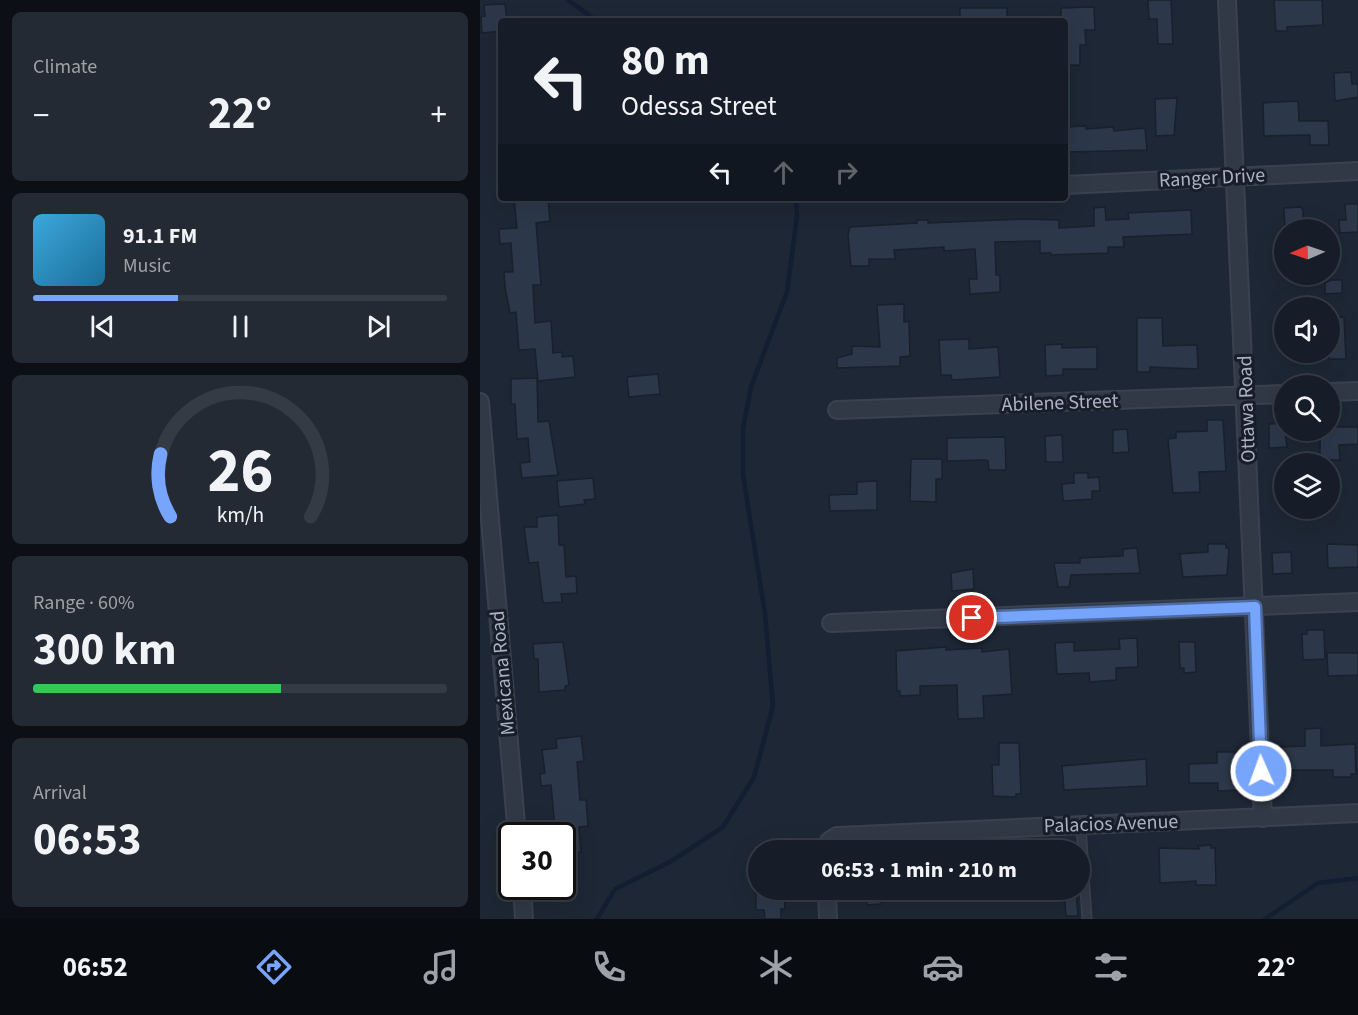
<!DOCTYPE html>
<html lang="en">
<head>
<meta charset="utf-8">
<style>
  :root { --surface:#161d28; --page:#232a34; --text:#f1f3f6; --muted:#9ea2a8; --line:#353b45; --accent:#77a5fc }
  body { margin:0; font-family:"Source Sans 3",sans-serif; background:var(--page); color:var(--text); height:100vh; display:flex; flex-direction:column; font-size:22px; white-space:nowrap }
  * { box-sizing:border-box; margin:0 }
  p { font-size:20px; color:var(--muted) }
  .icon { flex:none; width:33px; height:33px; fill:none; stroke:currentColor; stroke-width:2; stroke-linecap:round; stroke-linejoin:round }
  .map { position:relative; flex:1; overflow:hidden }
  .drawer { display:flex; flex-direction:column; gap:12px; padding:12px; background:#0c1016; width:480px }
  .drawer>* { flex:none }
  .top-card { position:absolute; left:18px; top:18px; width:570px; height:183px; border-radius:6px; box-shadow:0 6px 24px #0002,0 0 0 2px var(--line); background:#161d28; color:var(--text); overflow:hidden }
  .needle { width:39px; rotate:268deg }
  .buttons { position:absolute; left:794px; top:219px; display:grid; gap:12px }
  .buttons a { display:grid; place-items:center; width:66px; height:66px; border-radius:50%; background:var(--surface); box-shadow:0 6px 24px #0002,0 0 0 2px var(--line); font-size:30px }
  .speed { position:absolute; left:18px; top:822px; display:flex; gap:12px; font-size:30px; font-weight:700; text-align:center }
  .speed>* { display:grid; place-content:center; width:78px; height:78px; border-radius:50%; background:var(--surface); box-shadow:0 6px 24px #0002,0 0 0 2px var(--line); line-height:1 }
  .speed .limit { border:3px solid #111; border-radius:9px; background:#fff; color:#111 }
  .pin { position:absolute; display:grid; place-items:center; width:51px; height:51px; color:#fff; margin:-26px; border:3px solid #fff; border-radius:50%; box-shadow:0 2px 6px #0007 }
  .me { position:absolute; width:66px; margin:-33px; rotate:358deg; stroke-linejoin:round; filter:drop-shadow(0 0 4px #0008) }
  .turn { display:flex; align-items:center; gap:21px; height:126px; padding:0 24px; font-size:27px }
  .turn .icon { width:78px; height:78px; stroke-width:2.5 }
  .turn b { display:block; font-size:42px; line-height:51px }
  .lanes { display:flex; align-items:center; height:57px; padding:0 24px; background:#0003; justify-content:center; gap:30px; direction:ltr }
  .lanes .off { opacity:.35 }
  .big { font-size:45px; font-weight:700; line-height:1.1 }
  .drawer .widget { flex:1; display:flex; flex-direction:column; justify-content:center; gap:9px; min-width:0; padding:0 21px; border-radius:9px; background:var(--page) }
  .drawer .dial { align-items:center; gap:0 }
  .dial svg { height:156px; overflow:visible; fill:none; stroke:var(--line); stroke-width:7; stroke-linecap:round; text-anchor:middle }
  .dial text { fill:var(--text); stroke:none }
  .song { display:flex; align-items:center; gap:18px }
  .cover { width:72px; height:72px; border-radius:9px; background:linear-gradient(135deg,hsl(200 70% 55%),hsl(200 70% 35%)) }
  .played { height:6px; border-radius:3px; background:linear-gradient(90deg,var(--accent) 35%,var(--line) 35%) }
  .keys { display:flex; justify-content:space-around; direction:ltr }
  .heat { display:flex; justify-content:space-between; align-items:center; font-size:33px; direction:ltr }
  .charge { height:9px; border-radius:4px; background:linear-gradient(90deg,#34c759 60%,var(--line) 0) }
  .trip { position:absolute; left:268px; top:840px; width:342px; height:60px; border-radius:30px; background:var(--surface); box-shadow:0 6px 24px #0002,0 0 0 2px var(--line); font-weight:700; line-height:60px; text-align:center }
  .tab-bar { display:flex; height:96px; justify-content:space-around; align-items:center; background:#090c10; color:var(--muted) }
  .tab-bar .icon { width:42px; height:42px }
  .tab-bar .selected { color:var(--accent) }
  .tab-bar b { font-size:27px; color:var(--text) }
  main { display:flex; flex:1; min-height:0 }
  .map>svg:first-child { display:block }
</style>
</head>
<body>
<main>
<section class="drawer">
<div class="widget"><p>Climate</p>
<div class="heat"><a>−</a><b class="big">22°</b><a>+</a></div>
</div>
<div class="widget">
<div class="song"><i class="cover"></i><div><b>91.1 FM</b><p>Music</p></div></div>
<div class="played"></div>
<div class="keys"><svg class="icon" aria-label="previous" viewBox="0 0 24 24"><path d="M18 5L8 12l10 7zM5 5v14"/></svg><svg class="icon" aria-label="pause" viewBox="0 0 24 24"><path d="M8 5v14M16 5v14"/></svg><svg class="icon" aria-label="next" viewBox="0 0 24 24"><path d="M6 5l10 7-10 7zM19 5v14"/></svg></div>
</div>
<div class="widget dial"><svg viewBox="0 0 100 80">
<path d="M14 69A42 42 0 1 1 86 69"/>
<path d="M14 69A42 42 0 0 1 9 37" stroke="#77a5fc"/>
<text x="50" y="56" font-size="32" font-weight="700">26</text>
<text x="50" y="72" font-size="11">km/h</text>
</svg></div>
<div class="widget"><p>Range · 60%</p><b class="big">300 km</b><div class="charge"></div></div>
<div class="widget"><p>Arrival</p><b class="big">06:53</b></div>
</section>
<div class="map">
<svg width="878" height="919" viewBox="0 0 878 919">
  <rect width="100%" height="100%" fill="#1e2735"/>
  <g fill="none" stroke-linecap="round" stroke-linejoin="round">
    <g stroke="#121e32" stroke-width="4.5">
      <path d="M88,0L117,21"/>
      <path d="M117,919L135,889L190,862L243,827L274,777L293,706L285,614L263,474V428L271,387L307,292L317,216L316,198"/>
      <path d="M785,919L838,883L878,878"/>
    </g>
  </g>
  <g fill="#2c384a" stroke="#19202c" stroke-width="1.5">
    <path d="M668,0H691L693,44H678L677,19H669Z"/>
    <path d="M794,0H842L843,25L807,27V31H796Z"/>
    <path d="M25,4L27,21H21V31L2,33L1,17L5,16L4,5Z"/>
    <path d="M614,7L615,30H605L606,45H600V65H585V21H581V8Z"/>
    <rect x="480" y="8" width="47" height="13"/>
    <path d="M871,72L872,84H878V97L855,101L854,73Z"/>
    <path d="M697,98L694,135L676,136L675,99Z"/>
    <path d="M818,101L819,121H848L849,145H830V135L784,136L783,103Z"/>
    <path d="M606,126V129L633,127L634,131L665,128L667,150L588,152L586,127Z"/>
    <path d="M34,198H68L70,221L56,223L61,285H53L55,323L71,321L73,353L82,352V357L93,356L95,377L58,381L55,349L39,350L36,312L30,313L25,287L24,272H33L31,243L20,244L19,229L37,228Z"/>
    <path d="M865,204H878V232L860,233L859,220H866Z"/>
    <path d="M625,207L626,220L649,219L648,213L711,210L712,234L643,237L644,247H628V253L571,255V253H560V241L515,242L516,275H520V292L490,294L489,279H497L495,249L464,251V247L414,250L415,259H389V266H371L368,235L370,227L437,223V220H448V223L542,219L579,220V228L614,226V208Z"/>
    <path d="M821,207L823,210V230H805L804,208Z"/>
    <path d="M851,280H862V293L845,294V283Z"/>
    <path d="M424,304V322L429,321L430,356L420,357V366L357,368V358L372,354V346L400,347L397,305Z"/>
    <path d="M864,317L866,359H849L850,318Z"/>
    <path d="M657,318H682L683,346L717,345L718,369L670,367V372H657Z"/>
    <path d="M489,339V349L518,347L520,377L472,380L471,375H461L459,340Z"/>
    <path d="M582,344V348L617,347V369H583V375L566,376L565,345Z"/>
    <path d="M178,374L180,394L149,397L147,377Z"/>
    <path d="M57,378L58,422L69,421L78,475L42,478L40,463L50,462L48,438L37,439L35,404H31V379Z"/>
    <path d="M727,420H743L746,471L719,472L720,492L693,493L688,439L696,438V432L727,431Z"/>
    <path d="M804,423L807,447L789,448V424Z"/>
    <path d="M849,427H878V444L859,445L860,460H840V430H849Z"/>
    <path d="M647,429L649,452L633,453V430Z"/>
    <path d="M582,435L583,462H566L565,436Z"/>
    <path d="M525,437L526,470H509L508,461L506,460L467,461V438Z"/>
    <path d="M431,459H462V479H456V502L430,501Z"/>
    <path d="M594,473H608V478L619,477L620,491H612V499L583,501L582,484L594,483Z"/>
    <path d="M113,478L115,499L104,500L105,504L79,507L77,481Z"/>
    <path d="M397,481V510L350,511L349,495L377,494V482Z"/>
    <path d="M78,515L79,545H84L86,577L96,576L97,593L81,594L82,602L63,603L58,562L49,563L44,527H57V517Z"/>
    <path d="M728,544H746V548H749L747,575L703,577L700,554L728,552Z"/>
    <path d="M847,544L878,545V567L848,568Z"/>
    <path d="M657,548L660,573L591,575L589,587H578L574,563H600V558L643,556V549Z"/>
    <path d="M811,552L812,573L793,574L792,553Z"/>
    <path d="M493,569L494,589L472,591L471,573Z"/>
    <path d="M827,630H844L845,659L823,660L822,634H827Z"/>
    <path d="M657,638L658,667L636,668V680L610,682L609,673L577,674L575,643L594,642V651L640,649L639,639Z"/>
    <path d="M83,642L89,685L85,686V690L59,692L58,659H54L53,644Z"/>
    <path d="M699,642H715L716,672L704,673V668H700Z"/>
    <path d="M466,647V650L502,648V652L529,649L532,694L503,696L504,718L478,719L477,685L440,686V695L420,696V691H417L416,651Z"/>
    <path d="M847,653H878V675L848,676Z"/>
    <path d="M841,728V746L875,744L876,774H871L872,777H853V770H801V747L825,746V729Z"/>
    <path d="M101,736L104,761L97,762L100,800H106L108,826L99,827L101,852L94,853V858L82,859V836H80L79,829H75L71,785L61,786L60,774L65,773L62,750L77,748L76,739Z"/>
    <path d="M519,743H539L541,794H536V797L513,796L512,765H519Z"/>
    <path d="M737,752H760L758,790L738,791V783H709V764L737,763Z"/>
    <path d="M666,759L667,786L584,790L582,766Z"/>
    <path d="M731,845V848H735L736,885H716V881L680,883L679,848L719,849L718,846Z"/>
    <path d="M276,890H304L305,909H301V919H285L284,910H276Z"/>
    <path d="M386,890H401V904L387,905Z"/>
    <path d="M489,890H504L505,901H489Z"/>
    <path d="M584,890H596L598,916H586Z"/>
  </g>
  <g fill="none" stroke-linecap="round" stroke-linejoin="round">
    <defs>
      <path id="lane" d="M601,825L607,919"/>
      <g id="street">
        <path d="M747,0L783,818"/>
        <path d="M585,185L878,171"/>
        <path d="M849,392L878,391"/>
        <path d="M0,402L37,836"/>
        <path d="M357,410L804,394"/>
        <path d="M351,623L878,602"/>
        <path d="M346,850L349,841L357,836L878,813"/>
        <path d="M42,886L44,919"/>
        <path d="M347,890L348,919"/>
      </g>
    </defs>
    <use href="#lane" stroke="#3a424f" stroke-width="11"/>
    <use href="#street" stroke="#3a424f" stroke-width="20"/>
    <use href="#lane" stroke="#313946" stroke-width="8"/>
    <use href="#street" stroke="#313946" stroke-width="16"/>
  </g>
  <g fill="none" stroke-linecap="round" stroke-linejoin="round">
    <defs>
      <path id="route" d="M492,618L775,607L781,771"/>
    </defs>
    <use href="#route" stroke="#4d6ba4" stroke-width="15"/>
    <use href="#route" stroke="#77a5fc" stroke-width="10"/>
  </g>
  <g text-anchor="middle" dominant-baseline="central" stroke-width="6" stroke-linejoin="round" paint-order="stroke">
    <g font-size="20" fill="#aab3c4" stroke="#171e2a">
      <text transform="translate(732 178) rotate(-3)">Ranger Drive</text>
      <text transform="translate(580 403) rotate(-2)">Abilene Street</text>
      <text transform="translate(767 409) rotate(-92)">Ottawa Road</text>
      <text transform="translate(23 673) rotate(-95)">Mexicana Road</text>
      <text transform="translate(631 824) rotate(-2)">Palacios Avenue</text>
    </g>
  </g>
</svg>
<div class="buttons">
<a><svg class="needle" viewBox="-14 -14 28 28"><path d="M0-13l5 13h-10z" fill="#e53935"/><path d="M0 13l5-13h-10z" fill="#9ea2a8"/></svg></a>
<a><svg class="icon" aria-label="sound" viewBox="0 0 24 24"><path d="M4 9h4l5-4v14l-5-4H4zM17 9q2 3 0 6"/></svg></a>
<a><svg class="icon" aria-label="search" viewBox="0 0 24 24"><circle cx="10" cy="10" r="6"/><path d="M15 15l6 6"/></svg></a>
<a><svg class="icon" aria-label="layers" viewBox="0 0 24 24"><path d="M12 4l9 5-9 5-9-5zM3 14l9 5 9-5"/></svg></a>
</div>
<div class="speed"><div class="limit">30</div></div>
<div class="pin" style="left:492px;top:618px;background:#d93025"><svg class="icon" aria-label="arrive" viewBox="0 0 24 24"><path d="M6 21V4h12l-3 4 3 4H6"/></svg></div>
<svg class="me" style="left:781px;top:771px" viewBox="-20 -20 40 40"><circle r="17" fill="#77a5fc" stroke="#fff" stroke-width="3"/><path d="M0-11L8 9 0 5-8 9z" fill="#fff"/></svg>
<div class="trip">06:53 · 1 min · 210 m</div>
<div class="top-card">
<div class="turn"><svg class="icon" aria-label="left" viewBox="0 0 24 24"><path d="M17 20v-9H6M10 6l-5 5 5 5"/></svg><div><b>80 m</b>Odessa Street</div></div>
<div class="lanes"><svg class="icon" aria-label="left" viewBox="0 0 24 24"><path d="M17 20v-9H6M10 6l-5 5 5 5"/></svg><svg class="icon off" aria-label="ahead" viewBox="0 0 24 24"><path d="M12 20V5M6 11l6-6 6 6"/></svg><svg class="icon off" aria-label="right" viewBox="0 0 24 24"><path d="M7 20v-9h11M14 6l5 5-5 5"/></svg></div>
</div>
</div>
</main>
<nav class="tab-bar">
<b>06:52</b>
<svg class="icon selected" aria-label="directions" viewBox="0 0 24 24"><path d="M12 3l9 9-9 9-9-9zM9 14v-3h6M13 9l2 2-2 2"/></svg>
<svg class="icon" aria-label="music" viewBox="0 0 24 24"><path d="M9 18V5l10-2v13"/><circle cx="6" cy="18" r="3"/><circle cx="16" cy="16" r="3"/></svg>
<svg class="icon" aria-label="phone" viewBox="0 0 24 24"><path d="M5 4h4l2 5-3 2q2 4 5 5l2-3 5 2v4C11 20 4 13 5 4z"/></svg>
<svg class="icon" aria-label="climate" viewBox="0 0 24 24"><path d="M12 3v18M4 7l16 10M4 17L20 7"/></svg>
<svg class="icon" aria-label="car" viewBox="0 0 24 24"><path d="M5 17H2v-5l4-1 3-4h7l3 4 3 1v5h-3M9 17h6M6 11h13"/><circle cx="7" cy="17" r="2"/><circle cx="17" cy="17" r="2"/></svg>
<svg class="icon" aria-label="filters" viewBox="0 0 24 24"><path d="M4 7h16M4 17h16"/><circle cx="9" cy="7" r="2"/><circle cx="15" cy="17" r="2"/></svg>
<b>22°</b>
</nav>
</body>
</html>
